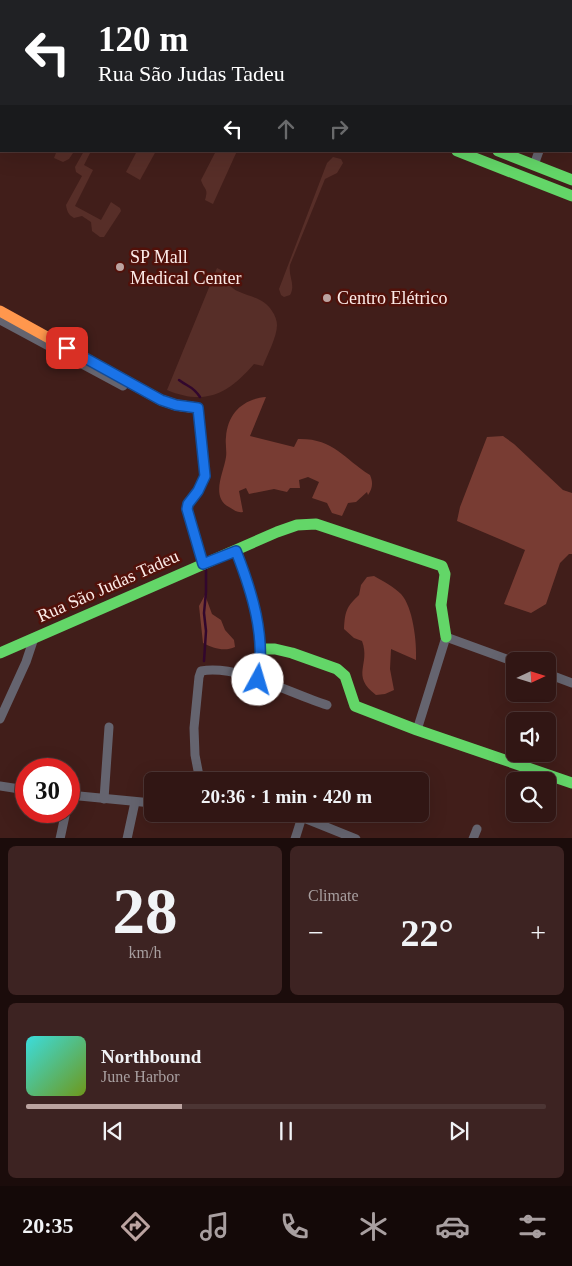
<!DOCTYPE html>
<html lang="en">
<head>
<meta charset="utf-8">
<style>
  :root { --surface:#311614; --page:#3d2322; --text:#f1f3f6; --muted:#a89fa0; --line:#4c3534; --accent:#bba3a0 }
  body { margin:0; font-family:Georgia,serif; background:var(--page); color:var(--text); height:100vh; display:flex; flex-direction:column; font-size:19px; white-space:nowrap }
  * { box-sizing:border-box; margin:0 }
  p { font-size:16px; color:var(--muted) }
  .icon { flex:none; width:28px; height:28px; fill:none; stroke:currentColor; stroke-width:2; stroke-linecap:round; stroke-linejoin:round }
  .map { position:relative; height:838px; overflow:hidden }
  .details { display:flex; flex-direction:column; gap:8px; padding:8px; background:#1b0c0b; flex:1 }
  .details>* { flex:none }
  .hud { position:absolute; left:0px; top:0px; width:572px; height:152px; box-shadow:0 5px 20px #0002,0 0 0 1px var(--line); background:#202124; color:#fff; overflow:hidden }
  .needle { width:32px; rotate:86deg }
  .tools { position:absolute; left:506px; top:652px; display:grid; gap:10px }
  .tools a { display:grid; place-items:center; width:50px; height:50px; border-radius:8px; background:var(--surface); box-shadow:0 5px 20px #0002,0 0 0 1px var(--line); font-size:25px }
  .speed { position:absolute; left:15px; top:758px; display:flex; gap:10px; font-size:25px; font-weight:700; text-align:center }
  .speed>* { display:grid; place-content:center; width:65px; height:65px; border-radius:50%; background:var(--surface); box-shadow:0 5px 20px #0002,0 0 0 1px var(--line); line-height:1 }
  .speed .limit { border:8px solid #d22; background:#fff; color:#111 }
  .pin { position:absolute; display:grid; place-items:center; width:42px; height:42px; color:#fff; margin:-21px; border-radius:10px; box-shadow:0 2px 8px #0006 }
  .me { position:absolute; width:55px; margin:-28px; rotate:6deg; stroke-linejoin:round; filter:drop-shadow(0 0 4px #0008) }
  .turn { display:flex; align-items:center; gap:18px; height:105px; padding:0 15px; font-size:22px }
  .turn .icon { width:65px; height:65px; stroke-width:2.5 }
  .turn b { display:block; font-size:35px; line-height:42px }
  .lanes { display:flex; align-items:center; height:48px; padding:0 15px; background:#0003; justify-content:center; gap:25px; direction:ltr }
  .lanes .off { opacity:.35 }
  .big { font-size:38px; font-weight:600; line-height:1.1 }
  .details .tile { flex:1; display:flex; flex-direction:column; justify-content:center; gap:8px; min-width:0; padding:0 18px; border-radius:8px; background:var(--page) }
  .details .dial { align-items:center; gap:0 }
  .dial b { font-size:65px; line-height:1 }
  .song { display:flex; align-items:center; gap:15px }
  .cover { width:60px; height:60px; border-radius:8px; background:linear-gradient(135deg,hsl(180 70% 55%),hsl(80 70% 35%)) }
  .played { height:5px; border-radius:2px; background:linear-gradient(90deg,var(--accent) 30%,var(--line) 30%) }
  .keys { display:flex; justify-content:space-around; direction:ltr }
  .heat { display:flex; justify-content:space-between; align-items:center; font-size:28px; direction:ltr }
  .details .tiles { flex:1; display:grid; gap:8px; grid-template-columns:1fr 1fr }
  .tile:last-child { grid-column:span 2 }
  .trip { position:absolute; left:144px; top:772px; width:285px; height:50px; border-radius:8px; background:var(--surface); box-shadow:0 5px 20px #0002,0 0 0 1px var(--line); font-weight:600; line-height:50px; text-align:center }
  .dock { display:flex; height:80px; justify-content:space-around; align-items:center; background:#140908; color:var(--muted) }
  .dock .icon { width:35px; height:35px }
  .dock .active { color:var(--accent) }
  .dock b { font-size:22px; color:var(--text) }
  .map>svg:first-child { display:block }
</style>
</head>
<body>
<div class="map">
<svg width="572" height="839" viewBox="0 0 572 839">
  <rect width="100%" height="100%" fill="#411e1a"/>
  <g fill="#572e28">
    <path d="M54,151H71L73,153L69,159L63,162L54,158L56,153Z"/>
    <path d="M84,151H91L84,165L93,170L75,206L101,220L111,202L120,208L121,211L104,237H100L92,231L91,222L82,216L74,218C69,215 67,212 66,205L82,176L76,172L75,167Z"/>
    <path d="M137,151H156L140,180L126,172Z"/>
    <path d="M216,151H237L213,204L205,200C209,188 204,190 201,180Z"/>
    <path d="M333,157L341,159L343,163L337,173L325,179L290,265C288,276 296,285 290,295L284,297L281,295L279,289L327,163Z"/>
    <path d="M217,268L225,272C227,300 258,289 272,311C275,315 277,321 277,325C277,337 267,355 263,366L254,364C228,394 205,406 167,390Z"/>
  </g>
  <g fill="#783c33">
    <path d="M266,397L250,436L294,447L298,439C333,438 343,458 370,475C373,482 373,488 368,495L367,492L356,502L348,503L342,516L332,513L327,503L312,498L319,482L308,477L299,480L300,488H290L287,492L274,489L249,494L246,488L239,491L243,512C237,513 234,510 229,507C210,497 224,472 226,457C227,450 225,444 226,437C228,413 243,399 266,397Z"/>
    <path d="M503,436L514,444L563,490L572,493V554H569L560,563L546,604L531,613L504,604L525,550L457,521L460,507L487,437Z"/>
    <path d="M374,576C383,581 394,587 401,594C413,607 417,642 416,660L391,649L390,669L394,690L385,694L376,695C350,675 371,665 362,641L354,638L344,629C345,612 346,607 359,595L361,585L367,577Z"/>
    <path d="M205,595L212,614L221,620L225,630L234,640L235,647C224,652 213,648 203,643L199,606Z"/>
  </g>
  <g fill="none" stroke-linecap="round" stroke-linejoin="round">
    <g stroke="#32072d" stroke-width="2.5">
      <path d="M179,380C188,387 193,386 200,397"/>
      <path d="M204,661L206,631L204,613L206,592V570"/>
    </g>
    <path stroke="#5d3d39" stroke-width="15" stroke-dasharray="15 8" stroke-linecap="butt" d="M51,1L52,0"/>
    <g stroke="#65646f" stroke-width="9">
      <path d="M565,0L568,1"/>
      <path d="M437,1L438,0"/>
      <path d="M571,70L572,69"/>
      <path d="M571,88L572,89"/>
      <path d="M534,165L539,151"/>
      <path d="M0,320L123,386"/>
      <path d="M194,408H197L205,476L198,491L188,504L187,509L203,564"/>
      <path d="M236,551C252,592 266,636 258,680"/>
      <path d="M548,674L572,683"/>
      <path d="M0,719L26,662L34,638"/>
      <path d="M417,730L446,637L515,662"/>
      <path d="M200,781L195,755L194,728L199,677L201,671C238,664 291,694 327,705"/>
      <path d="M0,786L26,790"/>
      <path d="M69,795L152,803"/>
      <path d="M104,799L109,727"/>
      <path d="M294,814L356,839"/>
      <path d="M60,839L66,811"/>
      <path d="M127,839L135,802"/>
      <path d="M295,839L302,817"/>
      <path d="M473,839L477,829"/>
    </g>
    <g stroke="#63d668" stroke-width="11">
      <path d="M32,0L33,1"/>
      <path d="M108,0L111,1"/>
      <path d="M130,0L134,1"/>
      <path d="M457,151L572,196"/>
      <path d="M498,151L572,180"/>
      <path d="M261,649H275L292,653L337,669L345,676L355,706L417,730L572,783"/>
      <path d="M0,653L277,532L297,525L316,524L442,566L445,574L441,605L446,637"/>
    </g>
    <g stroke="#ff974d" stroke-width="11">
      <path d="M78,0L81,1"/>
      <path d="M92,1L93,0"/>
      <path d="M0,76L1,74"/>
      <path d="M0,95L1,93"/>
      <path d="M0,136L1,134"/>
      <path d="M0,311L161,400L176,405L197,408"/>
    </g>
    <path stroke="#b3261e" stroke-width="11" d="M0,116L1,114"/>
  </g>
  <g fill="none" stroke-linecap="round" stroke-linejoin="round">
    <defs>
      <path id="route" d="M67,348L161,400L176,405L198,408L205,476L198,491L188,504L187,509L203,564L236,551C252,592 266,636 258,680"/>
    </defs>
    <use href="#route" stroke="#114b97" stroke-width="12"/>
    <use href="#route" stroke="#1a73e8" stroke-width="9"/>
  </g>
  <g fill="#bba3a0" stroke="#51110a" stroke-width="2">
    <circle cx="120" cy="267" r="5"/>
    <circle cx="327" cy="298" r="5"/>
  </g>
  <g text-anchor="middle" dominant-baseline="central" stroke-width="5" stroke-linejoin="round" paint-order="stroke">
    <g font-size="18" fill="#fcebe8" stroke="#51110a" text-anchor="start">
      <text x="130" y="257">SP Mall<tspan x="130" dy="21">Medical Center</tspan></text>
      <text x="337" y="298">Centro Elétrico</text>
    </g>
    <g font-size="18" fill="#fcebe8" stroke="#51110a">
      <text transform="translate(108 586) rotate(-24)">Rua São Judas Tadeu</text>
    </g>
  </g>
</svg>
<div class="tools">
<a><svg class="needle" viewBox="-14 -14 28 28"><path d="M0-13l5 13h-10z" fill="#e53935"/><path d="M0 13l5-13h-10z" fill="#a89fa0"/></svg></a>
<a><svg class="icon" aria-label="sound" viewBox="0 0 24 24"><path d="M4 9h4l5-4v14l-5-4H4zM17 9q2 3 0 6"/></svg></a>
<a><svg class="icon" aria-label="search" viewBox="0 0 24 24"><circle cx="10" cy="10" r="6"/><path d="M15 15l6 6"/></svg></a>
</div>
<div class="speed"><div class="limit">30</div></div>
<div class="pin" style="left:67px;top:348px;background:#d93025"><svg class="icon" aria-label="arrive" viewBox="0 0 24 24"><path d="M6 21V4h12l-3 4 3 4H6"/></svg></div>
<svg class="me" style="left:258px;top:680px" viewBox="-20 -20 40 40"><circle r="19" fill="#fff"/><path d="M0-13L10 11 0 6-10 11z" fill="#1a73e8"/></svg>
<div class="trip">20:36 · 1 min · 420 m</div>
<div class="hud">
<div class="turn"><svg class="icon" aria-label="left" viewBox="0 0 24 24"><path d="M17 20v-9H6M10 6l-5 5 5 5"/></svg><div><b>120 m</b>Rua São Judas Tadeu</div></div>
<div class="lanes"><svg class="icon" aria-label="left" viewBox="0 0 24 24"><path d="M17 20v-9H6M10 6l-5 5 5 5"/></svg><svg class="icon off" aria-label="ahead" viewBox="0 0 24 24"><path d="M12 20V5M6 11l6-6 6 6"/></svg><svg class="icon off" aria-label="right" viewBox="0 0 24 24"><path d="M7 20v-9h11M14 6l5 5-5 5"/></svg></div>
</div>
</div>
<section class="details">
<div class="tiles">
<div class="tile dial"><b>28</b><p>km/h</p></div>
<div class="tile"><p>Climate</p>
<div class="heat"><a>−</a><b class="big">22°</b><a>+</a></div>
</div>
<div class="tile">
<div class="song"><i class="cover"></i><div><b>Northbound</b><p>June Harbor</p></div></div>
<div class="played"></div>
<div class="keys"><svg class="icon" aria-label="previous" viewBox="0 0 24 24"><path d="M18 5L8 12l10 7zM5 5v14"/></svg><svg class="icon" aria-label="pause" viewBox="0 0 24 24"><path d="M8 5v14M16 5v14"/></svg><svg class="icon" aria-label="next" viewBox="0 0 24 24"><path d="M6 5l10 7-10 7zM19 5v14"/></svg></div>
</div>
</div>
</section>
<nav class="dock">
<b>20:35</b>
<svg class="icon active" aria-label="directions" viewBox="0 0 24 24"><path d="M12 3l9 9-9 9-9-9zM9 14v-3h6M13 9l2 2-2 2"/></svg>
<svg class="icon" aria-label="music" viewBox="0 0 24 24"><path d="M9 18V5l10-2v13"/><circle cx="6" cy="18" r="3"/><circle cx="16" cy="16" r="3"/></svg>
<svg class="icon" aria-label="phone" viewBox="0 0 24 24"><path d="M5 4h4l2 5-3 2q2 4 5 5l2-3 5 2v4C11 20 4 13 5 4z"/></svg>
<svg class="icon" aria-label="climate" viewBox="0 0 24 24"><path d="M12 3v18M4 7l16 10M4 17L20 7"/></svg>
<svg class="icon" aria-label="car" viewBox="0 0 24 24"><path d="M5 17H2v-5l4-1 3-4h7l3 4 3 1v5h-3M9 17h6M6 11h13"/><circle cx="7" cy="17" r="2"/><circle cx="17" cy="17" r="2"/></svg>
<svg class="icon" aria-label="filters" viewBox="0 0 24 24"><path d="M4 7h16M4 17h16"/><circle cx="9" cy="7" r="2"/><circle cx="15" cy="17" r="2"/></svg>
</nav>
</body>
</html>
